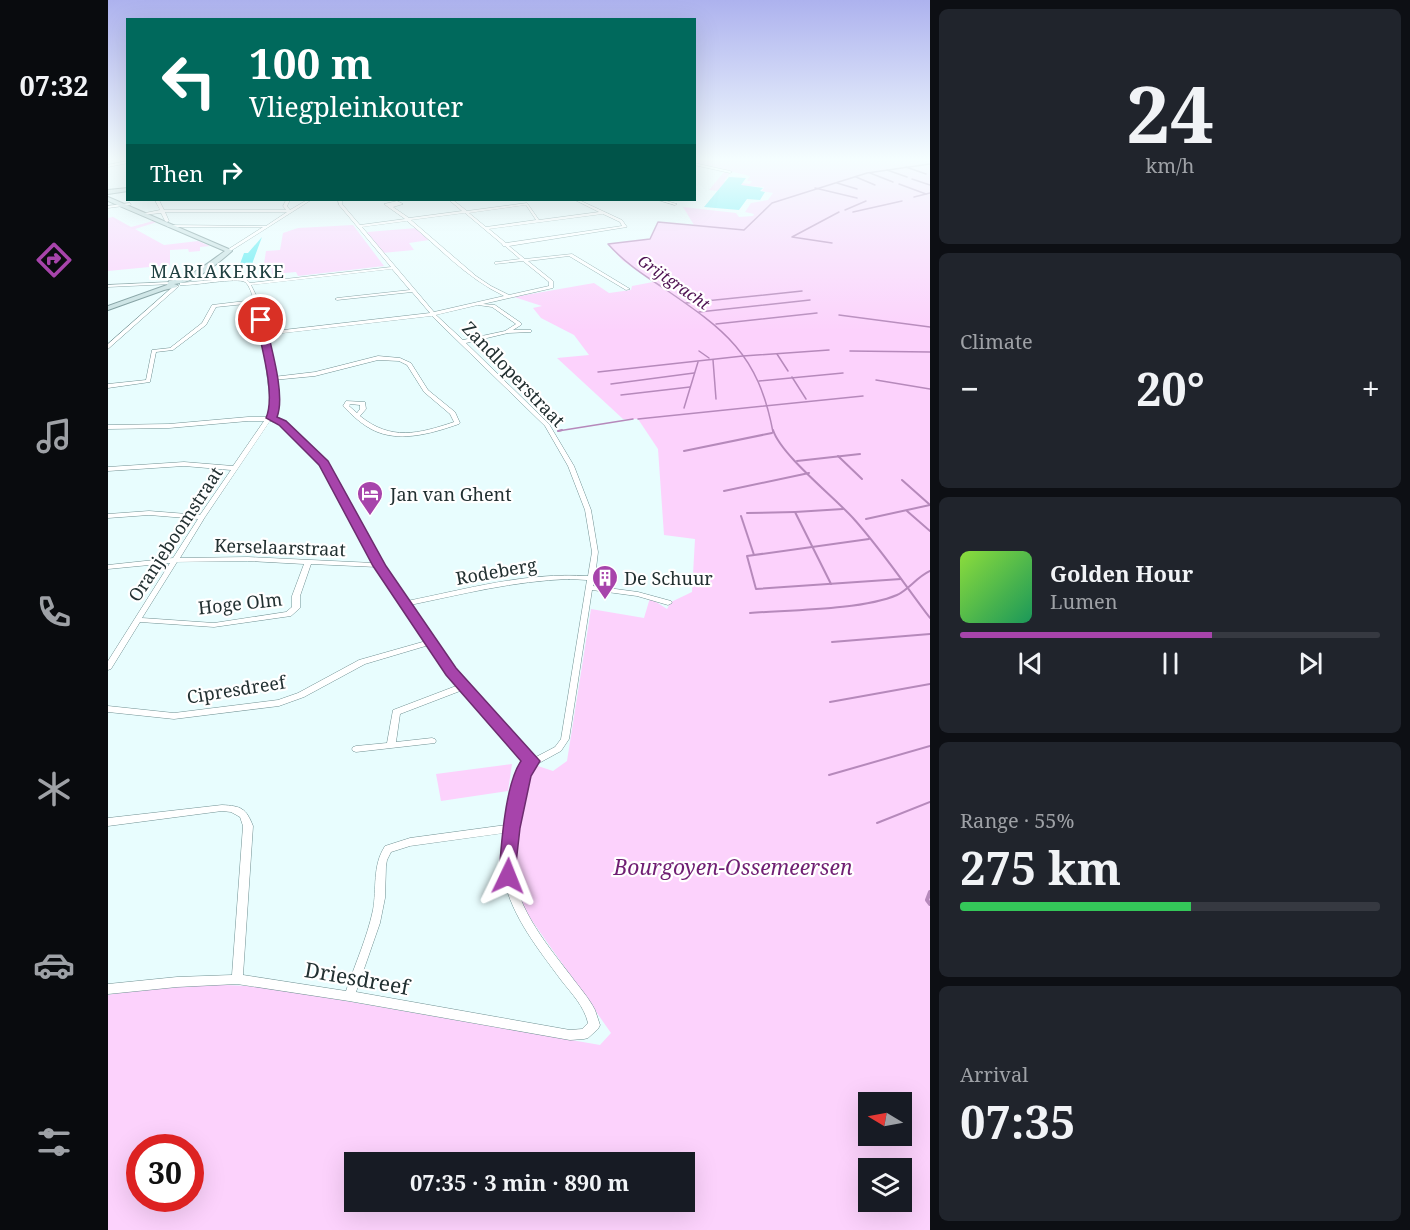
<!DOCTYPE html>
<html lang="en">
<head>
<meta charset="utf-8">
<style>
  :root { --surface:#171b24; --page:#20242c; --text:#f1f3f6; --muted:#9ea1a6; --line:#363941; --accent:#a744ab }
  body { margin:0; font-family:"Noto Serif",serif; background:var(--page); color:var(--text); height:100vh; display:flex; flex-direction:column; font-size:22px; white-space:nowrap }
  * { box-sizing:border-box; margin:0 }
  p { font-size:20px; color:var(--muted) }
  .icon { flex:none; width:33px; height:33px; fill:none; stroke:currentColor; stroke-width:2; stroke-linecap:round; stroke-linejoin:round }
  .map { position:relative; flex:1; overflow:hidden }
  .side { display:flex; flex-direction:column; gap:9px; padding:9px; background:#0d0f14; width:480px }
  .side>* { flex:none }
  .hud { position:absolute; left:18px; top:18px; width:570px; height:183px; border-radius:0px; box-shadow:0 6px 24px #0002; background:#00695c; color:#fff; overflow:hidden }
  .needle { width:39px; rotate:280deg }
  .controls { position:absolute; left:750px; top:1092px; display:grid; gap:12px }
  .controls a { display:grid; place-items:center; width:54px; height:54px; border-radius:0px; background:var(--surface); box-shadow:0 6px 24px #0002; font-size:30px }
  .speed { position:absolute; left:18px; top:1134px; display:flex; gap:12px; font-size:30px; font-weight:700; text-align:center }
  .speed>* { display:grid; place-content:center; width:78px; height:78px; border-radius:50%; background:var(--surface); box-shadow:0 6px 24px #0002; line-height:1 }
  .speed .limit { border:9px solid #d22; background:#fff; color:#111 }
  .pin { position:absolute; display:grid; place-items:center; width:51px; height:51px; color:#fff; margin:-26px; border:3px solid #fff; border-radius:50%; box-shadow:0 2px 6px #0007 }
  .me { position:absolute; width:66px; margin:-33px; rotate:2deg; stroke-linejoin:round; filter:drop-shadow(0 0 4px #0008) }
  .turn { display:flex; align-items:center; gap:21px; height:126px; padding:0 24px; font-size:27px }
  .turn .icon { width:78px; height:78px; stroke-width:2.5 }
  .turn b { display:block; font-size:42px; line-height:51px }
  .then { display:flex; align-items:center; height:57px; padding:0 24px; background:#0003; gap:12px; font-size:22px }
  .big { font-size:45px; font-weight:700; line-height:1.1 }
  .side .widget { flex:1; display:flex; flex-direction:column; justify-content:center; gap:9px; min-width:0; padding:0 21px; border-radius:9px; background:var(--page) }
  .side .dial { align-items:center; gap:0 }
  .dial b { font-size:78px; line-height:1 }
  .song { display:flex; align-items:center; gap:18px }
  .cover { width:72px; height:72px; border-radius:9px; background:linear-gradient(135deg,hsl(90 70% 55%),hsl(150 70% 35%)) }
  .played { height:6px; border-radius:3px; background:linear-gradient(90deg,var(--accent) 60%,var(--line) 60%) }
  .keys { display:flex; justify-content:space-around; direction:ltr }
  .heat { display:flex; justify-content:space-between; align-items:center; font-size:33px; direction:ltr }
  .charge { height:9px; border-radius:4px; background:linear-gradient(90deg,#34c759 55%,var(--line) 0) }
  .trip { position:absolute; left:236px; top:1152px; width:351px; height:60px; border-radius:0px; background:var(--surface); box-shadow:0 6px 24px #0002; font-weight:700; line-height:60px; text-align:center }
  main { display:flex; flex:1; min-height:0 }
  .menu { display:flex; flex-direction:column; width:108px; justify-content:space-around; align-items:center; background:#090b0e; color:var(--muted) }
  .menu .icon { width:42px; height:42px }
  .menu .selected { color:var(--accent) }
  .menu b { font-size:27px; color:var(--text) }
  .map>svg:first-child { display:block }
</style>
</head>
<body>
<main>
<nav class="menu">
<b>07:32</b>
<svg class="icon selected" aria-label="directions" viewBox="0 0 24 24"><path d="M12 3l9 9-9 9-9-9zM9 14v-3h6M13 9l2 2-2 2"/></svg>
<svg class="icon" aria-label="music" viewBox="0 0 24 24"><path d="M9 18V5l10-2v13"/><circle cx="6" cy="18" r="3"/><circle cx="16" cy="16" r="3"/></svg>
<svg class="icon" aria-label="phone" viewBox="0 0 24 24"><path d="M5 4h4l2 5-3 2q2 4 5 5l2-3 5 2v4C11 20 4 13 5 4z"/></svg>
<svg class="icon" aria-label="climate" viewBox="0 0 24 24"><path d="M12 3v18M4 7l16 10M4 17L20 7"/></svg>
<svg class="icon" aria-label="car" viewBox="0 0 24 24"><path d="M5 17H2v-5l4-1 3-4h7l3 4 3 1v5h-3M9 17h6M6 11h13"/><circle cx="7" cy="17" r="2"/><circle cx="17" cy="17" r="2"/></svg>
<svg class="icon" aria-label="filters" viewBox="0 0 24 24"><path d="M4 7h16M4 17h16"/><circle cx="9" cy="7" r="2"/><circle cx="15" cy="17" r="2"/></svg>
</nav>
<div class="map">
<svg width="822" height="1230" viewBox="0 0 822 1230">
  <rect width="100%" height="100%" fill="#e8fdfe"/>
  <g fill="#fcd2fc" fill-rule="evenodd">
    <path d="M592,159H822V1230H0V995C53,983 109,983 164,988L492,1045L503,1033L415,908C395,864 408,821 418,776L427,765L445,771L459,761L483,609L536,618L542,598L559,609L563,602L584,592L587,539L556,535L550,449L530,419H515L449,358L481,355L466,335L433,318L425,308L434,306L406,297L486,283L501,293L523,290L524,286L545,282L514,260L500,244L542,239L550,222L586,225L575,207L628,213L631,217L645,216L646,214L637,212L643,203L660,200L665,193L654,191L656,187L642,186L636,194L601,190L616,172L622,173L616,181L642,184L644,181H639L642,176L587,163ZM760,1102H794V1136H760ZM32,1148H82V1198H32ZM246,1162H576V1202H246ZM760,1168H794V1202H760Z"/>
    <path d="M5,217L23,227L45,221L49,222L27,229L56,245L90,241L102,246L92,247V251L81,252L80,249L62,250V265L0,271V218Z"/>
    <path d="M245,225L276,266L190,276L188,272L164,274L163,263L156,264L158,251L172,250L175,233L190,228Z"/>
    <path d="M309,228L321,240L301,243L306,250L274,253L259,232Z"/>
    <path d="M404,764L400,791L333,801L328,774Z"/>
  </g>
  <g fill="none" stroke-linecap="round" stroke-linejoin="round">
    <g stroke="#b689bb" stroke-width="1.5">
      <path d="M798,167L818,174"/>
      <path d="M779,170L799,177"/>
      <path d="M762,173L785,182"/>
      <path d="M748,177L767,185"/>
      <path d="M804,179L822,185"/>
      <path d="M729,183L749,189"/>
      <path d="M791,184L818,194"/>
      <path d="M707,188L749,198"/>
      <path d="M806,197L822,193"/>
      <path d="M737,210L758,201"/>
      <path d="M745,212L794,201"/>
      <path d="M724,243L684,237L731,212"/>
      <path d="M578,303L694,291"/>
      <path d="M591,312L702,300"/>
      <path d="M731,315L822,327"/>
      <path d="M608,324L709,313"/>
      <path d="M591,351L601,358"/>
      <path d="M742,351L822,352"/>
      <path d="M669,354L680,371"/>
      <path d="M605,360L608,399"/>
      <path d="M490,372L635,356L721,350"/>
      <path d="M684,377L698,399"/>
      <path d="M768,380L822,389"/>
      <path d="M651,381L735,373"/>
      <path d="M503,384L586,373"/>
      <path d="M513,395L582,387"/>
      <path d="M576,408L590,362"/>
      <path d="M530,419L755,396"/>
      <path d="M450,431L525,419"/>
      <path d="M665,432C650,353 617,330 554,287C534,274 516,262 500,244L542,239L550,222L636,230L664,203L759,173L822,164"/>
    </g>
    <g stroke="#b689bb" stroke-width="2">
      <path d="M665,430C673,455 725,496 745,518C773,549 797,585 822,618"/>
      <path d="M450,431L454,430"/>
      <path d="M576,451L664,433"/>
      <path d="M730,456L754,479"/>
      <path d="M689,461L752,454"/>
      <path d="M794,480L821,504"/>
      <path d="M616,491L701,473"/>
      <path d="M799,511L822,531"/>
      <path d="M639,513L687,512"/>
      <path d="M633,516L646,555"/>
      <path d="M758,519L822,505"/>
      <path d="M761,539L639,556L648,589L793,579"/>
      <path d="M723,584L687,512L735,509"/>
      <path d="M642,613C682,610 754,610 789,595C800,590 809,577 822,571"/>
      <path d="M724,642L822,634"/>
      <path d="M722,702L822,684"/>
      <path d="M721,775L822,746"/>
      <path d="M769,823L822,802"/>
    </g>
    <path stroke="#b689bb" stroke-width="4" d="M822,892L819,900L822,904"/>
  </g>
  <g fill="#5bebf1">
    <path d="M621,177L638,178L633,185L655,188L652,191L657,192L652,200L639,199L631,210L596,207Z"/>
    <path d="M154,237L144,264H132L136,253H140Z"/>
  </g>
  <g fill="none" stroke-linecap="round" stroke-linejoin="round">
    <defs>
      <g id="street">
        <path d="M20,161V163L0,167V165Z"/>
        <path d="M586,163L622,171L624,172L622,173L586,165Z"/>
        <path d="M47,200H51L56,210H178L175,206L178,200H182L179,206L182,210L199,200H203L121,252H119V250L155,227H61L59,226L61,225L158,226L179,212H57L61,221L59,222L57,221L53,213L34,215L32,214L52,210Z"/>
        <path d="M230,200H234V204L252,225L297,219L276,204L289,201L295,204L285,207L301,218L354,211L341,200H345L359,211L419,203L431,220L491,212L467,200H471L514,220L519,227L401,246L417,259L464,254L522,289L518,290L461,256L420,261L445,281V288L375,304L387,305L413,323V325L405,330H423V332L400,333L358,343L441,424L466,466L483,510L490,552L487,577L488,578L485,586L530,592L563,601L564,603L560,605L529,596L484,590L461,739L453,751L422,768L415,791L408,822L407,825L409,828C404,835 404,846 404,855C403,902 436,941 463,976C471,987 481,998 487,1010L492,1025L490,1029L480,1038L476,1039L462,1040L241,1001L129,984L69,987L0,994V984L69,977L124,975L135,826L132,817L123,812L114,811L0,826V818L114,805C133,806 138,808 145,826L135,975L238,991C247,964 259,938 265,910C269,888 264,866 277,846L302,838L398,825L406,791L415,764L419,762L407,751L352,691L292,714L288,742L324,738L327,739L328,741L327,743L248,752L245,751L244,749L245,747L248,746L279,743L285,710L348,686L321,645L257,664L196,697L171,706L66,719L0,712V706L66,713L170,700L190,693L251,660L318,641L269,567L203,564L192,596V608L183,616L106,627L32,622L3,669L0,670V661L62,563L0,569V565L65,558L90,519L41,515L0,518V514L41,511L92,515L123,470L76,466L0,471V467L76,462L125,466L156,421H140L61,428L0,429V425L61,424L140,417H158L163,410L162,399L155,341L147,303L108,307L98,325L65,350L48,352L42,382L0,388V384L38,380L44,350L62,348L94,323L104,305L146,300C144,295 142,286 137,282C129,277 86,286 72,285V283L126,278C132,278 138,278 142,283L283,267L231,205ZM418,205L428,220L378,227L361,213ZM357,213L394,244L395,246H397L412,259L389,262H387V264L415,261L441,282V286L401,295L383,286L368,276L303,220ZM495,214L512,222L514,226L398,243L381,229ZM299,221C332,248 357,277 396,296L326,312L254,227ZM284,269L302,290L229,298L227,299L229,300L304,292L322,313L158,332L151,301L143,285ZM370,305L384,307L408,324L397,331L355,340L328,315ZM324,316L437,426L460,466L477,510L484,552L480,576C418,572 359,589 299,601L275,565L227,475L176,422L164,417L169,410L165,380L207,376L270,360L291,361L299,365L316,392L342,414L346,422C310,434 283,441 252,416L258,409L257,402L238,401L235,406L236,407C243,414 250,421 258,426C286,445 322,434 351,424L352,423L347,412L320,390L303,363L292,358L270,356L207,372L165,377L159,335ZM242,404L252,405V409L249,413L241,406ZM162,421L172,424L222,477L266,563L140,557L72,558L97,517ZM140,561L196,564L184,596V607L178,612L106,623L34,618L69,562ZM461,579L479,580L453,739L447,747L426,758L413,747L356,685L302,605C355,594 406,581 461,579ZM397,833C394,848 393,864 396,879C404,917 431,950 453,980C464,994 476,1006 480,1023L474,1029L462,1030L248,992L272,923L277,898L278,866L279,860L283,852L302,846Z"/>
        <path d="M550,200H555L569,204L567,205Z"/>
        <path d="M22,203L23,205L0,208V206Z"/>
        <path d="M62,282L64,283V284L0,287V285Z"/>
        <path d="M67,285L71,286L0,349V344Z"/>
      </g>
      <g id="secondary">
        <path d="M20,188V191L0,194V190Z"/>
        <path d="M0,197L123,250L124,251C108,265 88,282 66,284L69,285V287L56,290L0,310V306L59,285L61,281C85,277 97,265 117,251L0,201Z"/>
      </g>
    </defs>
    <use href="#street" stroke="#709193" stroke-width="1"/>
    <use href="#secondary" stroke="#709193" stroke-width="2"/>
    <use href="#street" fill="#fff" fill-rule="evenodd"/>
    <use href="#secondary" fill="#c6e0e1" fill-rule="evenodd"/>
  </g>
  <linearGradient id="sky" x2="0" y2="1"><stop stop-color="#adb2ee"/><stop offset="0.48" stop-color="#f5feff"/><stop offset="1" stop-color="#f5feff" stop-opacity="0"/></linearGradient>
  <rect width="822" height="331" fill="url(#sky)"/>
  <path fill="#a744ab" stroke="#6d2c6f" stroke-width="1.5" d="M153,317L157,320C162,344 178,395 169,417L178,421L220,461L278,566L348,668L432,761L423,776L412,828L406,881L400,883L394,881L391,876C393,847 397,784 413,761L338,675L265,566L211,465L171,425L158,418C168,395 153,346 148,320Z"/>
  <defs>
    <symbol id="hotel-pin" viewBox="-11 -11 22 30"><path d="M0 17L-7.5 6A9.5 9.5 0 1 1 7.5 6Z" fill="#a744ab" stroke="#fff"/><path d="M-6-4.5h1.5V1H6V5H4.5V3h-9V5H-6ZM-4 0a1.8 1.8 0 1 1 3.6 0ZM.5 0V-2.5h3Q6-2.5 6 0Z" fill="#fff"/></symbol>
    <symbol id="building-pin" viewBox="-11 -11 22 30"><path d="M0 17L-7.5 6A9.5 9.5 0 1 1 7.5 6Z" fill="#a744ab" stroke="#fff"/><path d="M-4-6H4V6H1V3H-1V6H-4ZM-2.5-4.3h1.7v1.8h-1.7ZM.8-4.3h1.7v1.8H.8ZM-2.5-1h1.7V.8h-1.7ZM.8-1h1.7V.8H.8Z" fill="#fff"/></symbol>
  </defs>
  <g fill-rule="evenodd">
    <use href="#hotel-pin" x="247" y="479" width="30" height="40"/>
    <use href="#building-pin" x="482" y="563" width="30" height="40"/>
  </g>
  <g text-anchor="middle" dominant-baseline="central" stroke-width="4.5" stroke-linejoin="round" paint-order="stroke">
    <g font-size="16" font-style="italic" fill="#4f1252" stroke="#fff">
      <text transform="translate(566 282) rotate(35)">Grijtgracht</text>
    </g>
    <g font-size="18" letter-spacing="1.5" fill="#204041" stroke="#fff">
      <text x="110" y="271">MARIAKERKE</text>
    </g>
    <g font-size="18" fill="#223031" stroke="#fff">
      <text transform="translate(406 374) rotate(46)">Zandloperstraat</text>
      <text transform="translate(67 534) rotate(-57)">Oranjeboomstraat</text>
      <text transform="translate(172 547) rotate(2)">Kerselaarstraat</text>
      <text transform="translate(388 571) rotate(-10)">Rodeberg</text>
      <text transform="translate(132 603) rotate(-6)">Hoge Olm</text>
      <text transform="translate(128 689) rotate(-9)">Cipresdreef</text>
    </g>
    <g font-size="18" fill="#223031" stroke="#fff" text-anchor="start">
      <text x="282" y="494">Jan van Ghent</text>
      <text x="516" y="578">De Schuur</text>
    </g>
    <g font-size="21" font-style="italic" fill="#701f73" stroke="#fff">
      <text x="625" y="867">Bourgoyen-Ossemeersen</text>
    </g>
    <g font-size="21" fill="#223031" stroke="#fff">
      <text transform="translate(249 978) rotate(10)">Driesdreef</text>
    </g>
  </g>
</svg>
<div class="controls">
<a><svg class="needle" viewBox="-14 -14 28 28"><path d="M0-13l5 13h-10z" fill="#e53935"/><path d="M0 13l5-13h-10z" fill="#9ea1a6"/></svg></a>
<a><svg class="icon" aria-label="layers" viewBox="0 0 24 24"><path d="M12 4l9 5-9 5-9-5zM3 14l9 5 9-5"/></svg></a>
</div>
<div class="speed"><div class="limit">30</div></div>
<div class="pin" style="left:153px;top:320px;background:#d93025"><svg class="icon" aria-label="arrive" viewBox="0 0 24 24"><path d="M6 21V4h12l-3 4 3 4H6"/></svg></div>
<svg class="me" style="left:400px;top:876px" viewBox="-20 -20 40 40"><path d="M0-17L14 15 0 8-14 15z" fill="#a744ab" stroke="#fff" stroke-width="4"/></svg>
<div class="trip">07:35 · 3 min · 890 m</div>
<div class="hud">
<div class="turn"><svg class="icon" aria-label="left" viewBox="0 0 24 24"><path d="M17 20v-9H6M10 6l-5 5 5 5"/></svg><div><b>100 m</b>Vliegpleinkouter</div></div>
<div class="then">Then<svg class="icon" aria-label="right" viewBox="0 0 24 24"><path d="M7 20v-9h11M14 6l5 5-5 5"/></svg></div>
</div>
</div>
<section class="side">
<div class="widget dial"><b>24</b><p>km/h</p></div>
<div class="widget"><p>Climate</p>
<div class="heat"><a>−</a><b class="big">20°</b><a>+</a></div>
</div>
<div class="widget">
<div class="song"><i class="cover"></i><div><b>Golden Hour</b><p>Lumen</p></div></div>
<div class="played"></div>
<div class="keys"><svg class="icon" aria-label="previous" viewBox="0 0 24 24"><path d="M18 5L8 12l10 7zM5 5v14"/></svg><svg class="icon" aria-label="pause" viewBox="0 0 24 24"><path d="M8 5v14M16 5v14"/></svg><svg class="icon" aria-label="next" viewBox="0 0 24 24"><path d="M6 5l10 7-10 7zM19 5v14"/></svg></div>
</div>
<div class="widget"><p>Range · 55%</p><b class="big">275 km</b><div class="charge"></div></div>
<div class="widget"><p>Arrival</p><b class="big">07:35</b></div>
</section>
</main>
</body>
</html>
